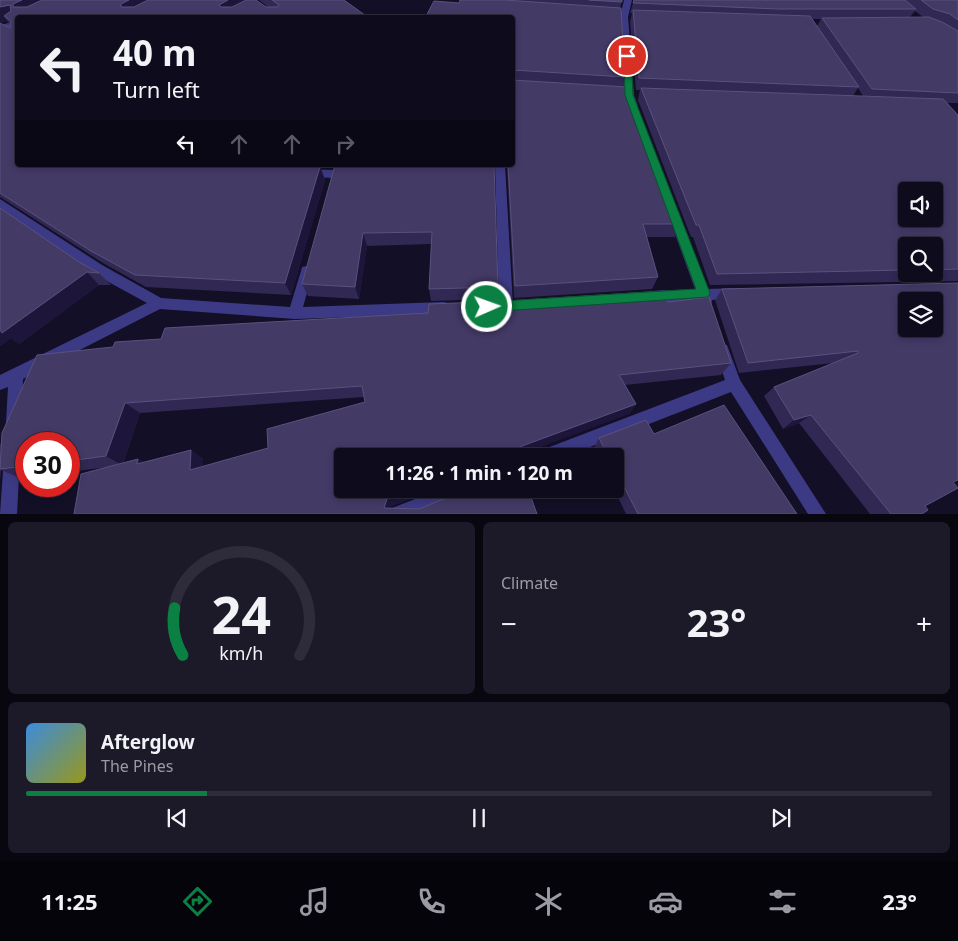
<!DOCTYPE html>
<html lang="en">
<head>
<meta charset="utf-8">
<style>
  :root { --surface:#0e0b1c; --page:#1c1929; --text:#f1f3f6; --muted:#9b9ba3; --line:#2e2b3b; --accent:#0b8043 }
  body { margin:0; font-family:"Noto Sans",sans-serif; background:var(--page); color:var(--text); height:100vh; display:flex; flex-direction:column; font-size:19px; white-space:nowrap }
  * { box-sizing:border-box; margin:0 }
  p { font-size:16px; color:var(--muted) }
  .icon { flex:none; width:28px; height:28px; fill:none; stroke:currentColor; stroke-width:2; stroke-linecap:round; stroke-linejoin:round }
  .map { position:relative; height:514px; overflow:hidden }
  .panel { display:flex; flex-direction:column; gap:8px; padding:8px; background:#08060f; flex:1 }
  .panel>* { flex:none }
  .hud { position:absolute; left:15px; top:15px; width:500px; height:152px; border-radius:5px; box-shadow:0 2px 8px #0003,0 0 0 1px var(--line); background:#0e0b1c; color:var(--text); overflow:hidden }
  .buttons { position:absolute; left:898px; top:182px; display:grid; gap:10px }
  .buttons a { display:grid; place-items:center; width:45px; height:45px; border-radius:5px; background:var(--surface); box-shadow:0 2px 8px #0003,0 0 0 1px var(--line); font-size:25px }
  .speed { position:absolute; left:15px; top:432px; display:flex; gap:10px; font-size:25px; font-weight:700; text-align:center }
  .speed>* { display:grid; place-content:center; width:65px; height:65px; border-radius:50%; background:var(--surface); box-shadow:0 2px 8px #0003,0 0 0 1px var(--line); line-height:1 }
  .speed .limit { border:8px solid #d22; background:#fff; color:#111 }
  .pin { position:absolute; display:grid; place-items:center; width:42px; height:42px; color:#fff; margin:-21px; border:2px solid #fff; border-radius:50%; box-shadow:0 1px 5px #0007 }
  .me { position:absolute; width:55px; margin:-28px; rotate:88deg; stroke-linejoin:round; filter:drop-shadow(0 0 4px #0008) }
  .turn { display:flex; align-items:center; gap:18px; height:105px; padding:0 15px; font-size:22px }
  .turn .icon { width:65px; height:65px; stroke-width:2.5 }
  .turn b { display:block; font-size:35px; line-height:42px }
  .lanes { display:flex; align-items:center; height:48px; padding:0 15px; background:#0003; justify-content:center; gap:25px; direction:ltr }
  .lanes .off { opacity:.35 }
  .big { font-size:38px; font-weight:700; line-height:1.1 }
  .panel .widget { flex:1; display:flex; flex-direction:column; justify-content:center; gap:8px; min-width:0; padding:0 18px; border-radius:8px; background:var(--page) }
  .panel .dial { align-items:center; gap:0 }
  .dial svg { height:130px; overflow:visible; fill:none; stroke:var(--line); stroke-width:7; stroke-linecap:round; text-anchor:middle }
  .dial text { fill:var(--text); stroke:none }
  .song { display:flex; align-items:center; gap:15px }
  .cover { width:60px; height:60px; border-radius:8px; background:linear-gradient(135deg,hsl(210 70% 55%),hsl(60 70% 35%)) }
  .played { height:5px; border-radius:2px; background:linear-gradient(90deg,var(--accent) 20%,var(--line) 20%) }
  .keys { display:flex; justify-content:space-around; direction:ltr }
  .heat { display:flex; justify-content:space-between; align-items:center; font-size:28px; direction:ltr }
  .panel .tiles { flex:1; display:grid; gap:8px; grid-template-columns:1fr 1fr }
  .widget:last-child { grid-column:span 2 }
  .trip { position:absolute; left:334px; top:448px; width:290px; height:50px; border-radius:5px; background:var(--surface); box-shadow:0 2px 8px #0003,0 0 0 1px var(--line); font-weight:700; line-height:50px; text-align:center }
  .tab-bar { display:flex; height:80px; justify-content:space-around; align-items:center; background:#06040b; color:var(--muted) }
  .tab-bar .icon { width:35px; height:35px }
  .tab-bar .on { color:var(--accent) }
  .tab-bar b { font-size:22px; color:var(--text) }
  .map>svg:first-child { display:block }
</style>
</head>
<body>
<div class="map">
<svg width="958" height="514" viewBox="0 0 958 514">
  <rect width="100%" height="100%" fill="#130f26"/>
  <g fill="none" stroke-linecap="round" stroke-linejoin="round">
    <g fill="#3d3a85" fill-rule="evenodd">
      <path d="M624,0H632L628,17L634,95L638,106L633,109L628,106L624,95L620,17Z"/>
      <path d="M18,19V24L0,30V26Z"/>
      <path d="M495,165H505L513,306L511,310L506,312L501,310L499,306Z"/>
      <path d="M306,169L333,170L338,174L333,178L302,176L301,173L302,170Z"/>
      <path d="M0,199L102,265L161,298L290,307L301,271L302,267L307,266L312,267L313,271L303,307L444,302L449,304L451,308L449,312L444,314L295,319L160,309L23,379L22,422L20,427L14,430L8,427L6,422L8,387L0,390V375L147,303L92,273L0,209Z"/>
      <path d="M673,208L679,212L708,289L736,288L741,289L743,293L741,297L712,300L711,305L706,307L701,305L699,300L651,303L646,301L644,297L646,293L651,291L695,289L667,212Z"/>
      <path d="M722,344L727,345L740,380L826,514H808L731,392L567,456H539L541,450L547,448L725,380L715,350L717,345Z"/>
      <path d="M12,449L18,451L20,457L17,514H0L4,457L6,451Z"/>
      <path d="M441,489H470L468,495L421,514H390L392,508Z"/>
    </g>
  </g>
  <g fill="#312854" fill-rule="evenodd">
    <path d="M0,0L268,7L259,0H344L18,165H330L328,168H321L325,180L291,295L146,287L103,263L0,197V23L10,28V25L7,21L0,22Z"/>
    <path d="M460,0H622L620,8L625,77L623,86L681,224L675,237H647L658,277L652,289L514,298L507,165H512V18L459,3Z"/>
    <path d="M634,0H958V103H947L958,115V281L710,285L693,237H691L638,100L640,90H636L630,22L632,13H630ZM915,11L923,17H910ZM812,19H821L817,26ZM858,88L863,96H853ZM906,246H934V274H906Z"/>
    <path d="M335,165H494L498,287L497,299L431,301L429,289L432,244L367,246L359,299L308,296L302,284Z"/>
    <path d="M0,208L79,262L99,273L111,285H99L19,344L11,338L0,346Z"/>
    <path d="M958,283L953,482L925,506L922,514H870L799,423L783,429L764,396L774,387L834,363L739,373L715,300L722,289Z"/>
    <path d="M668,302L731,363L721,375L625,385L636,404L629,414L342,489H436L391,506V508L537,514H74L109,467L69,472V444H26V477L20,478L1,470L0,480V443L1,444L113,347L161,339ZM364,397L365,402L268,448L203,466V459L191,450L144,462L138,459L123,463L140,413Z"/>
    <path d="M654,434L797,514H626L614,489H615V456H598L594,448L599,438Z"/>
  </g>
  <g fill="#1d163a">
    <path d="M22,0H58L22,16L13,7V4Z"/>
    <path d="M129,0H160L128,16L121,7V4Z"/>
    <path d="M228,0H247L224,18L219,5Z"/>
    <path d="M10,5L19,17L4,16L7,21L0,22V7Z"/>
    <path d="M320,167L325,180L291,295L285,283Z"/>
    <path d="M363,233L367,246L359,299L355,287Z"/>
    <path d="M87,272L99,285L19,344L11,338L0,346V329Z"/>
    <path d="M125,403L140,413L122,465L106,456Z"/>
    <path d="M636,404L629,414L517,456L514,449Z"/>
    <path d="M811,415L799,423L783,429L794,420Z"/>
    <path d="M191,450L203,459V478L190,470Z"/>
    <path d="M138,459L153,468L137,464Z"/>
    <path d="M414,489H436L391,506L389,514L384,508L387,499Z"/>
  </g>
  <g fill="#433a66" stroke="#5a527e" fill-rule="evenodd">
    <path d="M0,0H22L13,4V7H27L42,0H129L121,4V7H134L148,0H228L219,5L221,7H232L246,0H256L266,7H277L279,5L272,0H344L369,18H18V165H285L320,167L285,283L135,275L91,251L0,193V23L10,28L11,21L4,16L11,11L10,5L0,7Z"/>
    <path d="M460,0H505L621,8L625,77L513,70L512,71V18H425L434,1L459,3Z"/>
    <path d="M589,0H622V2Z"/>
    <path d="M634,0H905L916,9H778L633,3Z"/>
    <path d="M921,0H958V20L950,14L933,9Z"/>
    <path d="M633,10L810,16L859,87L639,78Z"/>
    <path d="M929,17L942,22L958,31V93L872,89L822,18Z"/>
    <path d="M512,80L627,87L681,224H643L658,277L515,286L508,165H512Z"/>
    <path d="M641,88L943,99L958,115V269L934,270V246H906V270L717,274L699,225H696ZM906,191H934V219H906Z"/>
    <path d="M335,165H494L498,287L429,289L432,232L363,233L355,287L302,284Z"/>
    <path d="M0,208L79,262L99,273L87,272L2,333L0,330Z"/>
    <path d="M958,283V480L953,482L958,488L925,506L928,510L922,514H891L811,415L794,420L774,387L858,353V351L748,363L722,289ZM906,301H934V329H906Z"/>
    <path d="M664,291L668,302L709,297L731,363L619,375L636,404L514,449L517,456H342V489H414L387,499L384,508L419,509L468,489H528L537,514H74L81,474L138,459L137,464L191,450L190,470L268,448L267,429L365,402L362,386L125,403L106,456L69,461V444H26V466L0,469L2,433L37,355L113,347L115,342L161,339L165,328L428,313L429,304L507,301Z"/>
    <path d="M724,405L797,514H638L615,469V456H608L599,438L646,420L654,434Z"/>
  </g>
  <path fill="#0b8043" stroke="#07532c" d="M624,54L631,56L633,95L710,293L708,297L487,312L482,311L481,307L482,303L487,302L696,289L625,95Z"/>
</svg>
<div class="buttons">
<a><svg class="icon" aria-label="sound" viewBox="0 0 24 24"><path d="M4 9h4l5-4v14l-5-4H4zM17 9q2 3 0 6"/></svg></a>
<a><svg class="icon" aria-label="search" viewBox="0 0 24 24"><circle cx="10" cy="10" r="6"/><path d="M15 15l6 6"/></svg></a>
<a><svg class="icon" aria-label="layers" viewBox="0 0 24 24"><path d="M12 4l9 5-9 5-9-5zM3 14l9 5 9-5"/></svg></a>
</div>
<div class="speed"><div class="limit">30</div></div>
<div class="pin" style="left:627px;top:56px;background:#d93025"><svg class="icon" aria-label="arrive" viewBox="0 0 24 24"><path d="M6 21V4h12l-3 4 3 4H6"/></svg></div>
<svg class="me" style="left:487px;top:307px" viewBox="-20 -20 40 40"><circle r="17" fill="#0b8043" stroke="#fff" stroke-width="3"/><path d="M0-11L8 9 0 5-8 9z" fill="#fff"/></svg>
<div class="trip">11:26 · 1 min · 120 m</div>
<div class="hud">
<div class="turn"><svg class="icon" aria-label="left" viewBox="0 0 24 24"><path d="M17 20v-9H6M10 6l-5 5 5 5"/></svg><div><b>40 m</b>Turn left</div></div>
<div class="lanes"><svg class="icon" aria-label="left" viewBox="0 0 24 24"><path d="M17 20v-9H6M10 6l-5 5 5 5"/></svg><svg class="icon off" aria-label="ahead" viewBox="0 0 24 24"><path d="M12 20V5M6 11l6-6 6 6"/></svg><svg class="icon off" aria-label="ahead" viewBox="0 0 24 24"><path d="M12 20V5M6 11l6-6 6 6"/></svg><svg class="icon off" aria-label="right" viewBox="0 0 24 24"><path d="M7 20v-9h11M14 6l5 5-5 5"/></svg></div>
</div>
</div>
<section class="panel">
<div class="tiles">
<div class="widget dial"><svg viewBox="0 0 100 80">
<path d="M14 69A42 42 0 1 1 86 69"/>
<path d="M14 69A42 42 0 0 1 9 40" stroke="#0b8043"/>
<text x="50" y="56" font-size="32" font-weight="700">24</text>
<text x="50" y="72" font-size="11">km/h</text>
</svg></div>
<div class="widget"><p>Climate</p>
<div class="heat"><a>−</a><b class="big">23°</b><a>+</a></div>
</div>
<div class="widget">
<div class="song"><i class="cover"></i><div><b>Afterglow</b><p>The Pines</p></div></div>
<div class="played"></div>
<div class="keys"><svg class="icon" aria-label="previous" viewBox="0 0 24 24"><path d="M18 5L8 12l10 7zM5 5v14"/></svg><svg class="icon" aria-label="pause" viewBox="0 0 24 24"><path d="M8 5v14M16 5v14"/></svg><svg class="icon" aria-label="next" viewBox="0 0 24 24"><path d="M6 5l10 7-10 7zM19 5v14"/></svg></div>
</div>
</div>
</section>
<nav class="tab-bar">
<b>11:25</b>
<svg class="icon on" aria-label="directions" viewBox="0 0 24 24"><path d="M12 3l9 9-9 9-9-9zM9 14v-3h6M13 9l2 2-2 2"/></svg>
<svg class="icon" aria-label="music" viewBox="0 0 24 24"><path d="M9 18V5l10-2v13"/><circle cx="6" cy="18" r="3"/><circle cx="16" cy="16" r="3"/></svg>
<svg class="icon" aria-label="phone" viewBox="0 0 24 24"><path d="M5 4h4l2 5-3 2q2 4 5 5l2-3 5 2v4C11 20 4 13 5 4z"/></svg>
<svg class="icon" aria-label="climate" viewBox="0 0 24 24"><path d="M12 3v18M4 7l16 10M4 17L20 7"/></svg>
<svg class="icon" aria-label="car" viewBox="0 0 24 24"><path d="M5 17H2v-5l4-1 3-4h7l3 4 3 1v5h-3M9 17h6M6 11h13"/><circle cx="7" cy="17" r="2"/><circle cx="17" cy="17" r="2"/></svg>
<svg class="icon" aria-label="filters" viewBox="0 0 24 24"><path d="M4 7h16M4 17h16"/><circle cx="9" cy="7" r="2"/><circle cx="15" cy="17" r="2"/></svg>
<b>23°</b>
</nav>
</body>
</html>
